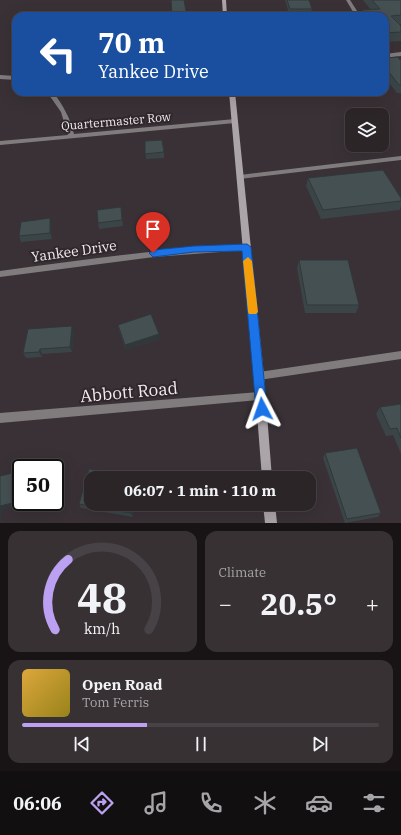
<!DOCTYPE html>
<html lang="en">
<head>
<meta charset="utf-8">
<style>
  :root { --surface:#2b2528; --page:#373134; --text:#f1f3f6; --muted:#a6a5a8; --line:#474245; --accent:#bca0f2 }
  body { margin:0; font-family:"IBM Plex Serif",serif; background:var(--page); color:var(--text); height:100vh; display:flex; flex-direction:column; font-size:15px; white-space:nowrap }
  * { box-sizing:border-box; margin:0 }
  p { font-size:13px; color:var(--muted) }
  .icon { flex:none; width:22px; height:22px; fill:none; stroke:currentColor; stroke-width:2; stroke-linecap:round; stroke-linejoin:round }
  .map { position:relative; height:523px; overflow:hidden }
  .panel { display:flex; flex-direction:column; gap:8px; padding:8px; background:#181416; flex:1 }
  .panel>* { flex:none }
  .top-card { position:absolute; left:12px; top:12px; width:377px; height:84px; border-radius:12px; box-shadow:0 4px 16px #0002,0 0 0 1px var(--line); background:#1a4fa0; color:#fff; overflow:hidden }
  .tools { position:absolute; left:345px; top:108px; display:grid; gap:8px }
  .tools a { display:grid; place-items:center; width:44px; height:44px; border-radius:8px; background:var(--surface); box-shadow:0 4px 16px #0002,0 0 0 1px var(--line); font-size:20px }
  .speed { position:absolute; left:12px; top:459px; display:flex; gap:8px; font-size:20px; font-weight:700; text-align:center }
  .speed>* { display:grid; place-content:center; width:52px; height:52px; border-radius:50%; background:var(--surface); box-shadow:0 4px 16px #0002,0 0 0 1px var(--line); line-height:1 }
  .speed .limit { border:2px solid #111; border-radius:6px; background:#fff; color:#111 }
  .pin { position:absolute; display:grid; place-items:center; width:34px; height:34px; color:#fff; margin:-41px -17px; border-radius:50% 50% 50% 0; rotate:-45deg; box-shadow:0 0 4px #0007 }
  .pin .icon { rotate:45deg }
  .me { position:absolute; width:44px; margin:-22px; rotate:356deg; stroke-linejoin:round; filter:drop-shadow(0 0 3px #0008) }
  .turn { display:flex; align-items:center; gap:14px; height:84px; padding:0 20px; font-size:18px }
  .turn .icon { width:52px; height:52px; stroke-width:2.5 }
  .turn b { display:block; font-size:28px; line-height:34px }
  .big { font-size:30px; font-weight:700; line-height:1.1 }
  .panel .card { flex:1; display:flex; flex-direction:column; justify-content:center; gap:6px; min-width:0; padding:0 14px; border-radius:12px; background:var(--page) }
  .panel .dial { align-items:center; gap:0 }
  .dial svg { height:104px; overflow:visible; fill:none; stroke:var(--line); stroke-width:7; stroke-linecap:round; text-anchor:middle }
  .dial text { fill:var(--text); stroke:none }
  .song { display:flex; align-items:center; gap:12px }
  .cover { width:48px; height:48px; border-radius:6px; background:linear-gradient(135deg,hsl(40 70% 55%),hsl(50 70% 35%)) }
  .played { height:4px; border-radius:2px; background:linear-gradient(90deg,var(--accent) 35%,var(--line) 35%) }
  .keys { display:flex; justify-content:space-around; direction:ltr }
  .heat { display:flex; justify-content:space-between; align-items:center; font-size:22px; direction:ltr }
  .panel .tiles { flex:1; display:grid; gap:8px; grid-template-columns:1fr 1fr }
  .card:last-child { grid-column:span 2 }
  .trip { position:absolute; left:84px; top:471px; width:232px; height:40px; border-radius:12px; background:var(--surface); box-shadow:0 4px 16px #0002,0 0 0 1px var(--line); font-weight:700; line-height:40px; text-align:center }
  .tabs { display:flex; height:64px; justify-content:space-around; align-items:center; background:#110f10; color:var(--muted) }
  .tabs .icon { width:28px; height:28px }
  .tabs .selected { color:var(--accent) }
  .tabs b { font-size:18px; color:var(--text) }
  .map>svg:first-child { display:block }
</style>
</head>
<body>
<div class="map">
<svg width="401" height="523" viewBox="0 0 401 523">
  <rect width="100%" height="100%" fill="#393136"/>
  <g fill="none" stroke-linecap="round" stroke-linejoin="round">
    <g fill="#807c7e" fill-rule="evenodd">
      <path d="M346,0H350L359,14V15H355Z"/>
      <path d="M401,156V160L240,179L237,177L240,175Z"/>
    </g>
    <g fill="#807c7e" fill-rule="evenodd">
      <path d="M401,52V56L385,58V54Z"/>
      <path d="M0,75L16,76V80L0,79Z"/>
      <path d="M47,92H53C63,105 70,118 74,134L235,119L238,121L235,123L0,145V141L68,135L61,112Z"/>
      <path d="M247,244L251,247L247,250L154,257L0,277V271C82,260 164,248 247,244Z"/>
      <path d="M401,351V359L259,380L256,379L254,376L256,373L259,372Z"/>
      <path d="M260,392L263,393L265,396L263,399L260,400L0,423V413Z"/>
    </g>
    <g fill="#aba4a8" fill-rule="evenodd">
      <path d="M222,0H226L227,16H223Z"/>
      <path d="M229,92H235L264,376L272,478H262L254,376Z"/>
      <path d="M263,504H275L277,523H265Z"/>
    </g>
  </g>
  <g fill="#3b4547">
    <path d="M285,0H309L312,9L311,14H289Z"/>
    <path d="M363,0H401V24H399L401,26V41L385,42V16H361L362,10H371Z"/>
    <path d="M385,58L401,59V93H397L385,78Z"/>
    <path d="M145,141L164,152V158L146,159Z"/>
    <path d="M308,178L401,198V206L400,210L321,219L306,186Z"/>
    <path d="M121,207L123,226L99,229L98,223Z"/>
    <path d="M52,224V239L21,242L19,236Z"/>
    <path d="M299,260L359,305L356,313H305L297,268Z"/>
    <path d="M118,325L160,339L126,350L119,330Z"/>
    <path d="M74,332L72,352L42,354V357L26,358L23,353Z"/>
    <path d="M401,404V454L393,435L386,436L376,414L380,407Z"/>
    <path d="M325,453L381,513L378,517L345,523L323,458Z"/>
    <path d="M117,477L153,504L152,511L134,509L133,517L81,508L79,504Z"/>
  </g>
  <g fill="#30383a">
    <path d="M50,218L52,224V239L50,233Z"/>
    <path d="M72,326L74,332L72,352L70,347Z"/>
    <path d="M159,334L160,339L126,350L125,345Z"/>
    <path d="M40,349L42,354V357L39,352Z"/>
    <path d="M21,501V502H33V504L2,510L1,523H0V506Z"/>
    <path d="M152,504H153L152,511L151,507Z"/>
    <path d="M133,505L134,509L133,517L131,513Z"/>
  </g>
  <g fill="#455053" stroke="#30383a">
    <path d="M171,0H184L187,16H172Z"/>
    <path d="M287,0H309L312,9H290Z"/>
    <path d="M372,0H401V15L391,16L401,26V32L385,33V16H367L362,10L380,9Z"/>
    <path d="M398,57L400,60L401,59V85H399L385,67V58Z"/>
    <path d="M162,140L164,152L145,154V141Z"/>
    <path d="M383,170L401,198V201L323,210L308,178Z"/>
    <path d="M121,207L122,220L98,223L97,210Z"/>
    <path d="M50,218V233L19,236L21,222Z"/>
    <path d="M299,260H348L359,305H307Z"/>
    <path d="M151,314L159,334L125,345L118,325Z"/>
    <path d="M72,326L70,347L40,349L39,352L23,353L28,329Z"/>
    <path d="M401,404V438L397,428L390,429L380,407Z"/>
    <path d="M357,448L381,513L347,519L325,453Z"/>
    <path d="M89,469L115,473L114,477L124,478H91V504H152L151,507L133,505L131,513L79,504Z"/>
    <path d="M21,471V501L0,506V476Z"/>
  </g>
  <path fill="#1a73e8" stroke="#114b97" d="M247,244L251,247L267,409L266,413L262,415L258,413L256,409L242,251L194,252L153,257L149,253L153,250L194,246Z"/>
  <path fill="#f59e0b" d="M248,257L252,261L258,312L256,314H249L248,312L243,261Z"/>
  <g text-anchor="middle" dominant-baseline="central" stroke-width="4" stroke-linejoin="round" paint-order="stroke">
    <g font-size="12" fill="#f1ebef" stroke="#2f272c">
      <text transform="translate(116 121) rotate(-5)">Quartermaster Row</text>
    </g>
    <g font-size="14" fill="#f1ebef" stroke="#2f272c">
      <text transform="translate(74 251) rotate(-8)">Yankee Drive</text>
    </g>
    <g font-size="17" fill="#f1ebef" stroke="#2f272c">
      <text transform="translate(129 392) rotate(-5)">Abbott Road</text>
    </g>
  </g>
</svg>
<div class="tools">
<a><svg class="icon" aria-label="layers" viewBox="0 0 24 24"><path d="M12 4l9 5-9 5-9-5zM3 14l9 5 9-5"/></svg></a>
</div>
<div class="speed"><div class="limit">50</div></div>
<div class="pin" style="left:153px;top:253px;background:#d93025"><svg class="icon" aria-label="arrive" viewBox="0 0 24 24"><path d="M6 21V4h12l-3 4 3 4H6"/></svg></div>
<svg class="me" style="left:262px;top:409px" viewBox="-20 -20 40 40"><path d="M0-17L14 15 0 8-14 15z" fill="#1a73e8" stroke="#fff" stroke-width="4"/></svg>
<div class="trip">06:07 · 1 min · 110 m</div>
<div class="top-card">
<div class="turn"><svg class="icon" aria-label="left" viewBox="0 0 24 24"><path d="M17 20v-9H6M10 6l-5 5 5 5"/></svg><div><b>70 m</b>Yankee Drive</div></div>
</div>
</div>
<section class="panel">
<div class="tiles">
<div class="card dial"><svg viewBox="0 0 100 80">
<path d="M14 69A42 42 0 1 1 86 69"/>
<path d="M14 69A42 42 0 0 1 24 15" stroke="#bca0f2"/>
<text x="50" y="56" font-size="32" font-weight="700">48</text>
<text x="50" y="72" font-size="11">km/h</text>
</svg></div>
<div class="card"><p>Climate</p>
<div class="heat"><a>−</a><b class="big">20.5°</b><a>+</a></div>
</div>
<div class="card">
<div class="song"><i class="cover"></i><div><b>Open Road</b><p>Tom Ferris</p></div></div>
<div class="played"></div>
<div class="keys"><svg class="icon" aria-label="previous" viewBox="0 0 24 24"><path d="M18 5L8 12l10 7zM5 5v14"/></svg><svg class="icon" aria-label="pause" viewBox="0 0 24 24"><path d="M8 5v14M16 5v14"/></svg><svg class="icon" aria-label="next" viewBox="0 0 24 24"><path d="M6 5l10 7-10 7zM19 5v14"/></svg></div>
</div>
</div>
</section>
<nav class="tabs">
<b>06:06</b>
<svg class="icon selected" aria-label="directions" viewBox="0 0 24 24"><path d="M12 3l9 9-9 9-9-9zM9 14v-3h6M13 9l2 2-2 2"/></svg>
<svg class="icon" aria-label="music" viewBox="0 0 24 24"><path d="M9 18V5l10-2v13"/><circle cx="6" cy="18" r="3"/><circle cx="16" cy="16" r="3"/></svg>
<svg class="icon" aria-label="phone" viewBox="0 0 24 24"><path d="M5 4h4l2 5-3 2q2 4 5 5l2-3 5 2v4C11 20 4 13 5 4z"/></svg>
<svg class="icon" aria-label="climate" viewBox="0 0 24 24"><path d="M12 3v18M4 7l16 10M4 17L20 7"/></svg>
<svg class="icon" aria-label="car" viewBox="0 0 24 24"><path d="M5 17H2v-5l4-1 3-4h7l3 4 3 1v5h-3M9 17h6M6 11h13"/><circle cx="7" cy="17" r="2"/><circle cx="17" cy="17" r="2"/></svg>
<svg class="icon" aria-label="filters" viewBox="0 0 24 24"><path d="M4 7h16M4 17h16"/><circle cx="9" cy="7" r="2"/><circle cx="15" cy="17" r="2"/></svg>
</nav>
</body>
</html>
